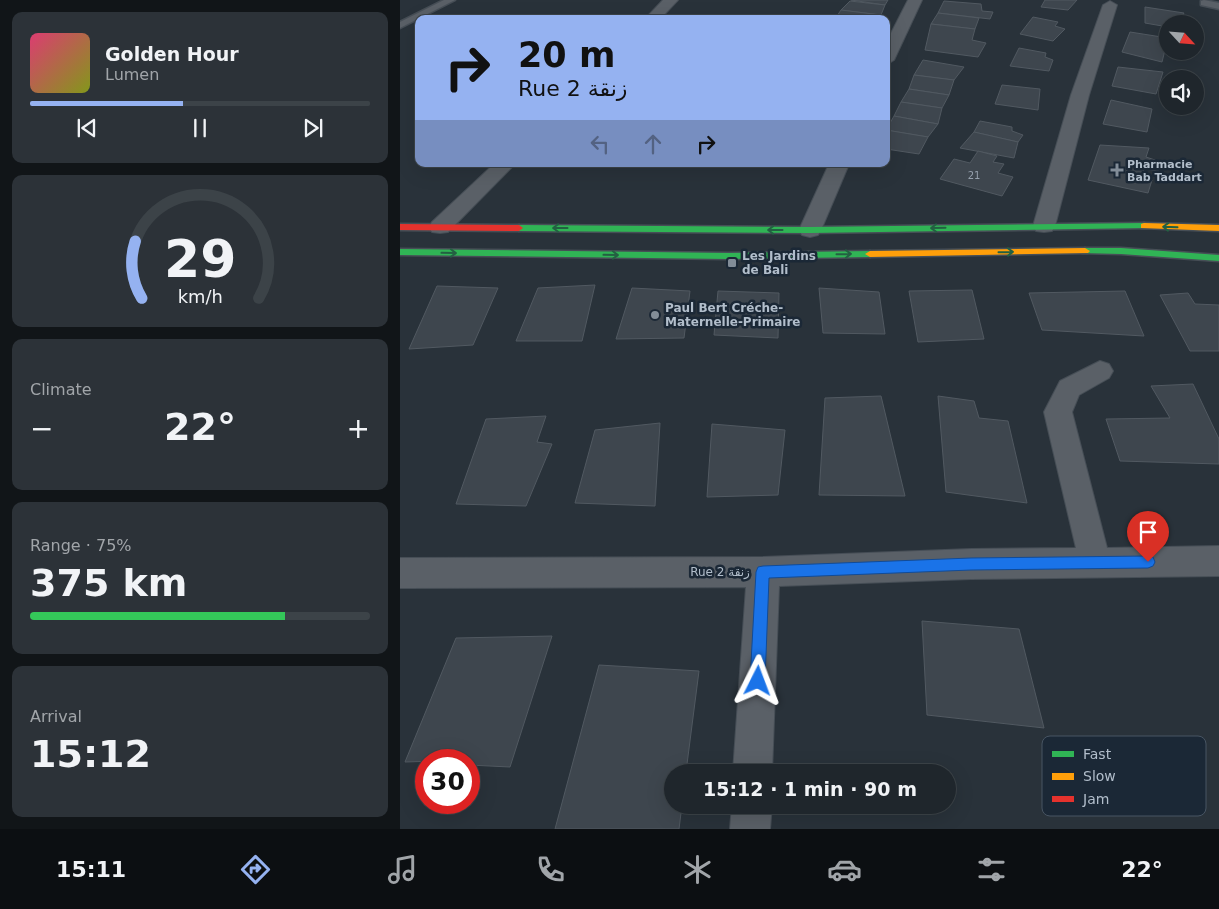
<!DOCTYPE html>
<html lang="en">
<head>
<meta charset="utf-8">
<style>
  :root { --surface:#1f262c; --page:#2c3238; --text:#f1f3f6; --muted:#a1a5a9; --line:#3c4348; --accent:#95b2f1 }
  body { margin:0; font-family:"DejaVu Sans",Vazirmatn,sans-serif; background:var(--page); color:var(--text); height:100vh; display:flex; flex-direction:column; font-size:19px; white-space:nowrap }
  * { box-sizing:border-box; margin:0 }
  p { font-size:16px; color:var(--muted) }
  .icon { flex:none; width:28px; height:28px; fill:none; stroke:currentColor; stroke-width:2; stroke-linecap:round; stroke-linejoin:round }
  .map { position:relative; flex:1; overflow:hidden }
  .panel { display:flex; flex-direction:column; gap:12px; padding:12px; background:#111518; width:400px }
  .panel>* { flex:none }
  .banner { position:absolute; left:15px; top:15px; width:475px; height:152px; border-radius:10px; box-shadow:0 5px 20px #0002,0 0 0 1px var(--line); background:#95b2f1; color:#111; overflow:hidden }
  .needle { width:32px; rotate:116deg }
  .controls { position:absolute; left:759px; top:15px; display:grid; gap:10px }
  .controls a { display:grid; place-items:center; width:45px; height:45px; border-radius:50%; background:var(--surface); box-shadow:0 5px 20px #0002,0 0 0 1px var(--line); font-size:25px }
  .speed { position:absolute; left:15px; top:749px; display:flex; gap:10px; font-size:25px; font-weight:700; text-align:center }
  .speed>* { display:grid; place-content:center; width:65px; height:65px; border-radius:50%; background:var(--surface); box-shadow:0 5px 20px #0002,0 0 0 1px var(--line); line-height:1 }
  .speed .limit { border:8px solid #d22; background:#fff; color:#111 }
  .pin { position:absolute; display:grid; place-items:center; width:42px; height:42px; color:#fff; margin:-51px -21px; border-radius:50% 50% 50% 0; rotate:-45deg; box-shadow:0 0 5px #0007 }
  .pin .icon { rotate:45deg }
  .me { position:absolute; width:55px; margin:-28px; rotate:3deg; stroke-linejoin:round; filter:drop-shadow(0 0 4px #0008) }
  .turn { display:flex; align-items:center; gap:18px; height:105px; padding:0 20px; font-size:22px }
  .turn .icon { width:65px; height:65px; stroke-width:2.5 }
  .turn b { display:block; font-size:35px; line-height:42px }
  .lanes { display:flex; align-items:center; height:48px; padding:0 20px; background:#0003; justify-content:center; gap:25px; direction:ltr }
  .lanes .off { opacity:.35 }
  .big { font-size:38px; font-weight:800; line-height:1.1 }
  .panel .tile { flex:1; display:flex; flex-direction:column; justify-content:center; gap:8px; min-width:0; padding:0 18px; border-radius:10px; background:var(--page) }
  .panel .dial { align-items:center; gap:0 }
  .dial svg { height:130px; overflow:visible; fill:none; stroke:var(--line); stroke-width:7; stroke-linecap:round; text-anchor:middle }
  .dial text { fill:var(--text); stroke:none }
  .song { display:flex; align-items:center; gap:15px }
  .cover { width:60px; height:60px; border-radius:8px; background:linear-gradient(135deg,hsl(340 70% 55%),hsl(70 70% 35%)) }
  .played { height:5px; border-radius:2px; background:linear-gradient(90deg,var(--accent) 45%,var(--line) 45%) }
  .keys { display:flex; justify-content:space-around; direction:ltr }
  .heat { display:flex; justify-content:space-between; align-items:center; font-size:28px; direction:ltr }
  .charge { height:8px; border-radius:4px; background:linear-gradient(90deg,#34c759 75%,var(--line) 0) }
  .trip { position:absolute; left:264px; top:764px; width:292px; height:50px; border-radius:25px; background:var(--surface); box-shadow:0 5px 20px #0002,0 0 0 1px var(--line); font-weight:800; line-height:50px; text-align:center }
  .menu { display:flex; height:80px; justify-content:space-around; align-items:center; background:#0c0f12; color:var(--muted) }
  .menu .icon { width:35px; height:35px }
  .menu .current { color:var(--accent) }
  .menu b { font-size:22px; color:var(--text) }
  main { display:flex; flex:1; min-height:0 }
  .map>svg:first-child { display:block }
</style>
</head>
<body>
<main>
<section class="panel">
<div class="tile">
<div class="song"><i class="cover"></i><div><b>Golden Hour</b><p>Lumen</p></div></div>
<div class="played"></div>
<div class="keys"><svg class="icon" aria-label="previous" viewBox="0 0 24 24"><path d="M18 5L8 12l10 7zM5 5v14"/></svg><svg class="icon" aria-label="pause" viewBox="0 0 24 24"><path d="M8 5v14M16 5v14"/></svg><svg class="icon" aria-label="next" viewBox="0 0 24 24"><path d="M6 5l10 7-10 7zM19 5v14"/></svg></div>
</div>
<div class="tile dial"><svg viewBox="0 0 100 80">
<path d="M14 69A42 42 0 1 1 86 69"/>
<path d="M14 69A42 42 0 0 1 10 34" stroke="#95b2f1"/>
<text x="50" y="56" font-size="32" font-weight="700">29</text>
<text x="50" y="72" font-size="11">km/h</text>
</svg></div>
<div class="tile"><p>Climate</p>
<div class="heat"><a>−</a><b class="big">22°</b><a>+</a></div>
</div>
<div class="tile"><p>Range · 75%</p><b class="big">375 km</b><div class="charge"></div></div>
<div class="tile"><p>Arrival</p><b class="big">15:12</b></div>
</section>
<div class="map">
<svg width="819" height="829" viewBox="0 0 819 829">
  <rect width="100%" height="100%" fill="#29323a"/>
  <g fill="#3e464e" stroke="#515961">
    <path d="M451,0H488L485,5Z"/>
    <path d="M645,0H677L668,10L641,7Z"/>
    <path d="M450,1L485,5L481,15L441,10Z"/>
    <path d="M544,1L581,4L582,11L593,12L590,19L538,13Z"/>
    <path d="M745,7L784,13L778,24H768V27L745,23Z"/>
    <path d="M441,10L481,15L479,19H435Z"/>
    <path d="M538,13L579,18L575,29L531,24Z"/>
    <path d="M633,17L658,22L655,26L665,29L653,41L620,34Z"/>
    <path d="M531,24L575,29L572,40L586,43L578,57L525,50Z"/>
    <path d="M730,32L768,38L762,62L722,52Z"/>
    <path d="M619,48L646,53L645,57L653,60L649,71L610,66Z"/>
    <path d="M523,60L564,67L554,80L514,75Z"/>
    <path d="M718,67L763,72L756,94L712,86Z"/>
    <path d="M514,75L554,80L549,95L509,89Z"/>
    <path d="M602,85L640,89L638,110L595,104Z"/>
    <path d="M509,89L549,95L542,108L501,102Z"/>
    <path d="M711,100L752,109L747,132L703,124Z"/>
    <path d="M501,102L542,108L538,124L494,116Z"/>
    <path d="M494,116L538,124L528,137L486,130Z"/>
    <path d="M580,121L612,127V131L623,135L618,142L574,132Z"/>
    <path d="M486,130L528,137L519,154L486,149Z"/>
    <path d="M574,132L618,142L614,158L560,148Z"/>
    <path d="M700,145L749,148L746,157L761,162L758,171L744,169L742,176L752,180L748,193L688,180Z"/>
    <path d="M578,151L597,156L593,162L604,164L598,173L613,177L602,196L540,179L554,159L570,163Z"/>
    <path d="M195,285L182,341H116L138,288Z"/>
    <path d="M37,286L98,288L73,345L9,349Z"/>
    <path d="M232,288L290,291L284,338L216,339Z"/>
    <path d="M419,288L479,292L485,334L423,333Z"/>
    <path d="M572,290L584,339L518,342L509,291Z"/>
    <path d="M318,291L379,293L378,338L314,335Z"/>
    <path d="M725,291L744,336L642,330L629,293Z"/>
    <path d="M788,293L795,304L819,305V351H790L760,295Z"/>
    <path d="M793,384L819,439V464L720,461L706,419L770,418L751,386Z"/>
    <path d="M481,396L505,496L419,495L425,398Z"/>
    <path d="M538,396L574,401L579,418L608,421L627,503L546,492Z"/>
    <path d="M146,416L137,442L152,444L126,506L56,504L86,419Z"/>
    <path d="M260,423L255,506L175,503L195,430Z"/>
    <path d="M312,424L385,430L378,495L307,497Z"/>
    <path d="M522,621L619,629L644,728L527,715Z"/>
    <path d="M152,636L110,767L69,765V760L5,762L56,638Z"/>
    <path d="M199,665L299,671L286,772H272V805H282L279,829H155Z"/>
  </g>
  <g fill="none" stroke-linecap="round" stroke-linejoin="round">
    <defs>
      <g id="lane">
        <path d="M44,0H55L0,28V22Z"/>
        <path d="M804,0L819,3V9L801,5V1Z"/>
      </g>
      <g id="street">
        <path d="M263,0H278L260,19H245Z"/>
        <path d="M508,0H522L494,60L486,65V43Z"/>
        <path d="M710,1L717,5L689,95L655,226L652,231L644,232L636,231L633,226L671,95L703,5Z"/>
        <path d="M94,164H115L48,232L40,233L32,232L29,227L32,222Z"/>
        <path d="M429,164H449L421,230L418,235L410,237L402,235L399,230Z"/>
        <path d="M700,361L709,364L713,371L709,378L679,395L672,412L707,548L819,546V576L571,579L379,586L372,772H333L346,587L0,588V558L363,557L571,549L676,548L644,412L660,381Z"/>
        <path d="M332,805H372L370,829H330Z"/>
      </g>
      <g id="fast">
        <path d="M744,223L747,224V228L410,233L119,231L115,228L119,225L410,227Z"/>
        <path d="M685,248H721L819,255V261L721,254L682,253L680,251Z"/>
        <path d="M0,249L328,253L470,251L475,254L470,257L328,259L0,255Z"/>
      </g>
      <g id="slow">
        <path d="M744,223L819,225V231L741,228V224Z"/>
        <path d="M685,248L690,251L688,253L470,257L465,254L470,251Z"/>
      </g>
      <path id="jam" d="M0,224L119,225L123,228L119,231L0,230Z"/>
    </defs>
    <use href="#lane" stroke="#464e56" stroke-width="3"/>
    <use href="#street" stroke="#464e56" stroke-width="2"/>
    <use href="#fast" stroke="#464e56" stroke-width="3"/>
    <use href="#slow" stroke="#464e56" stroke-width="3"/>
    <use href="#jam" stroke="#464e56" stroke-width="3"/>
    <use href="#lane" fill="#5a6067" fill-rule="evenodd"/>
    <use href="#street" fill="#5a6067" fill-rule="evenodd"/>
    <use href="#fast" fill="#30b455" fill-rule="evenodd"/>
    <use href="#slow" fill="#ff9f0a" fill-rule="evenodd"/>
    <use href="#jam" fill="#e5322d" fill-rule="evenodd"/>
  </g>
  <defs><path id="oneway-shaft" d="M-6 0H5M1.5-3L5.5 0L1.5 3" fill="none" stroke-width="1.6" stroke-linecap="round" stroke-linejoin="round" transform="scale(1.25)"/></defs>
  <g stroke="#236042">
    <use href="#oneway-shaft" transform="translate(770 227) rotate(-178)"/>
    <use href="#oneway-shaft" transform="translate(160 228) rotate(-180)"/>
    <use href="#oneway-shaft" transform="translate(538 228) rotate(179)"/>
    <use href="#oneway-shaft" transform="translate(375 230) rotate(-180)"/>
    <use href="#oneway-shaft" transform="translate(606 252) rotate(-1)"/>
    <use href="#oneway-shaft" transform="translate(49 253) rotate(1)"/>
    <use href="#oneway-shaft" transform="translate(444 254) rotate(-1)"/>
    <use href="#oneway-shaft" transform="translate(211 255) rotate(1)"/>
  </g>
  <path fill="#1a73e8" stroke="#114b97" d="M748,556L753,557L755,562L753,566L748,568L571,570L369,578L365,681L363,687L358,689L352,687L350,681L356,572L358,567L363,566L571,558Z"/>
  <g fill="#828d98" stroke="#1b2836" stroke-width="2">
    <path d="M714.5 162.5h5v5h5v5h-5v5h-5v-5h-5v-5h5z"/>
    <rect x="327" y="258" width="10" height="10" rx="2.5"/>
    <circle cx="255" cy="315" r="5"/>
  </g>
  <g text-anchor="middle" dominant-baseline="central" stroke-width="5" stroke-linejoin="round" paint-order="stroke">
    <g font-size="10" fill="#95a0ac">
      <text x="574" y="175">21</text>
    </g>
    <g font-size="11" font-weight="bold" fill="#b2becb" stroke="#1b2836" text-anchor="start">
      <text x="727" y="164">Pharmacie<tspan x="727" dy="13">Bab Taddart</tspan></text>
    </g>
    <g font-size="12" font-weight="bold" fill="#b2becb" stroke="#1b2836" text-anchor="start">
      <text x="342" y="256">Les Jardins<tspan x="342" dy="14">de Bali</tspan></text>
      <text x="265" y="308">Paul Bert Créche-<tspan x="265" dy="14">Maternelle-Primaire</tspan></text>
    </g>
    <g font-size="12" fill="#b2becb" stroke="#1b2836">
      <text x="320" y="572">Rue 2 زنقة</text>
    </g>
  </g>
  <rect x="642" y="736" width="164" height="80" rx="8" fill="#1b2836" stroke="#485563" stroke-width="1"/>
  <rect x="652" y="751" width="22" height="6" fill="#30b455"/>
  <rect x="652" y="773" width="22" height="7" fill="#ff9f0a"/>
  <rect x="652" y="796" width="22" height="6" fill="#e5322d"/>
  <g font-size="14" fill="#b2becb">
    <text x="683" y="759">Fast</text>
    <text x="683" y="781">Slow</text>
    <text x="683" y="804">Jam</text>
  </g>
</svg>
<div class="controls">
<a><svg class="needle" viewBox="-14 -14 28 28"><path d="M0-13l5 13h-10z" fill="#e53935"/><path d="M0 13l5-13h-10z" fill="#a1a5a9"/></svg></a>
<a><svg class="icon" aria-label="sound" viewBox="0 0 24 24"><path d="M4 9h4l5-4v14l-5-4H4zM17 9q2 3 0 6"/></svg></a>
</div>
<div class="speed"><div class="limit">30</div></div>
<div class="pin" style="left:748px;top:562px;background:#d93025"><svg class="icon" aria-label="arrive" viewBox="0 0 24 24"><path d="M6 21V4h12l-3 4 3 4H6"/></svg></div>
<svg class="me" style="left:358px;top:681px" viewBox="-20 -20 40 40"><path d="M0-17L14 15 0 8-14 15z" fill="#1a73e8" stroke="#fff" stroke-width="4"/></svg>
<div class="trip">15:12 · 1 min · 90 m</div>
<div class="banner">
<div class="turn"><svg class="icon" aria-label="right" viewBox="0 0 24 24"><path d="M7 20v-9h11M14 6l5 5-5 5"/></svg><div><b>20 m</b>Rue 2 زنقة</div></div>
<div class="lanes"><svg class="icon off" aria-label="left" viewBox="0 0 24 24"><path d="M17 20v-9H6M10 6l-5 5 5 5"/></svg><svg class="icon off" aria-label="ahead" viewBox="0 0 24 24"><path d="M12 20V5M6 11l6-6 6 6"/></svg><svg class="icon" aria-label="right" viewBox="0 0 24 24"><path d="M7 20v-9h11M14 6l5 5-5 5"/></svg></div>
</div>
</div>
</main>
<nav class="menu">
<b>15:11</b>
<svg class="icon current" aria-label="directions" viewBox="0 0 24 24"><path d="M12 3l9 9-9 9-9-9zM9 14v-3h6M13 9l2 2-2 2"/></svg>
<svg class="icon" aria-label="music" viewBox="0 0 24 24"><path d="M9 18V5l10-2v13"/><circle cx="6" cy="18" r="3"/><circle cx="16" cy="16" r="3"/></svg>
<svg class="icon" aria-label="phone" viewBox="0 0 24 24"><path d="M5 4h4l2 5-3 2q2 4 5 5l2-3 5 2v4C11 20 4 13 5 4z"/></svg>
<svg class="icon" aria-label="climate" viewBox="0 0 24 24"><path d="M12 3v18M4 7l16 10M4 17L20 7"/></svg>
<svg class="icon" aria-label="car" viewBox="0 0 24 24"><path d="M5 17H2v-5l4-1 3-4h7l3 4 3 1v5h-3M9 17h6M6 11h13"/><circle cx="7" cy="17" r="2"/><circle cx="17" cy="17" r="2"/></svg>
<svg class="icon" aria-label="filters" viewBox="0 0 24 24"><path d="M4 7h16M4 17h16"/><circle cx="9" cy="7" r="2"/><circle cx="15" cy="17" r="2"/></svg>
<b>22°</b>
</nav>
</body>
</html>
